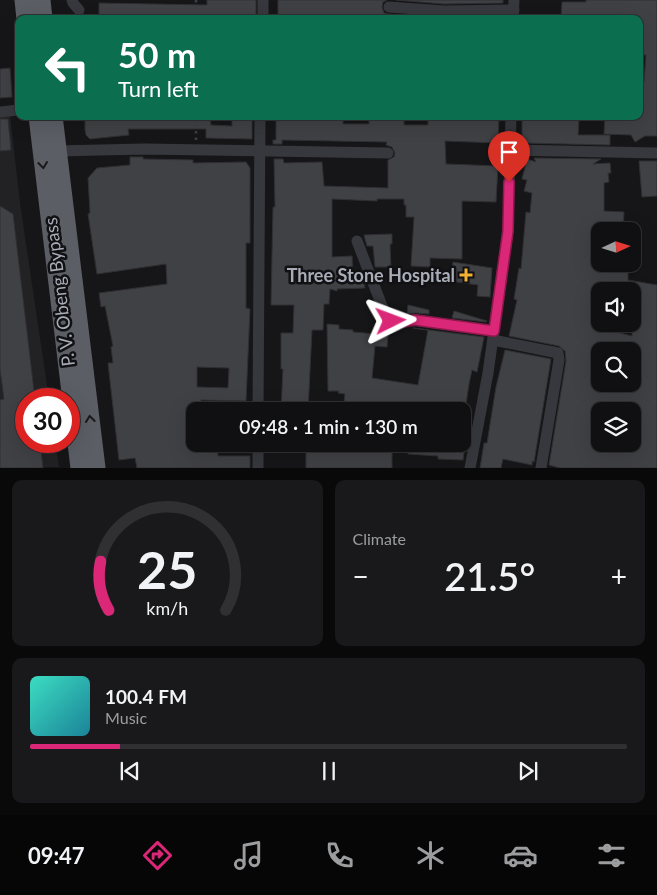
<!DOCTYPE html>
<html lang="en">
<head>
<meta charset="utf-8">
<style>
  :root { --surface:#101012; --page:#19191b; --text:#f1f3f6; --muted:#9c9d9f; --line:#303032; --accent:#db2777 }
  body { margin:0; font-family:Lato,sans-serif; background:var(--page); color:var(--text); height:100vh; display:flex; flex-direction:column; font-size:19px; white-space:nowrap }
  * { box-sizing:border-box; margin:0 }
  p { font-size:16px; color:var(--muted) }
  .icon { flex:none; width:28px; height:28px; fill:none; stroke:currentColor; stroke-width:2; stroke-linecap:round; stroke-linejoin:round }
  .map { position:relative; height:468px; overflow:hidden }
  .panel { display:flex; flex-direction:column; gap:12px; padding:12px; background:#09090a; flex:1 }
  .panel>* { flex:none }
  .banner { position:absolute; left:15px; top:15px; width:628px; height:105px; border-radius:10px; box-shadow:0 5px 20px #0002,0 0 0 1px var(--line); background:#0b6e4f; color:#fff; overflow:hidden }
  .needle { width:32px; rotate:86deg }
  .controls { position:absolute; left:591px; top:222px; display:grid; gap:10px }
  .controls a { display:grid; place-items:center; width:50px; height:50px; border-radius:10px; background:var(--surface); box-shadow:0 5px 20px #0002,0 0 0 1px var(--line); font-size:25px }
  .speed { position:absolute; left:15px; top:388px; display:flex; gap:10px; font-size:25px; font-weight:700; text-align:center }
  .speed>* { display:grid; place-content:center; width:65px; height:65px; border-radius:50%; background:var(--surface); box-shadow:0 5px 20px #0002,0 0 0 1px var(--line); line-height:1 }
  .speed .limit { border:8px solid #d22; background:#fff; color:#111 }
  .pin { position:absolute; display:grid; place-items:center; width:42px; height:42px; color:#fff; margin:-51px -21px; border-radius:50% 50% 50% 0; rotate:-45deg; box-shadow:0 0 5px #0007 }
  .pin .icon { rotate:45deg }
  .me { position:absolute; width:55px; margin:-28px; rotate:87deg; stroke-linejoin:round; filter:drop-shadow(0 0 4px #0008) }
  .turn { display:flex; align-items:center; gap:18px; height:105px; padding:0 20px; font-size:22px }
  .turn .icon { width:65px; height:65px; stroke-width:2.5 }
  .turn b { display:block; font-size:35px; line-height:42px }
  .big { font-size:38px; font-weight:600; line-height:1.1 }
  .panel .tile { flex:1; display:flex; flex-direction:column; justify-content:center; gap:8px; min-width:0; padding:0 18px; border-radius:10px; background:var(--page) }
  .panel .dial { align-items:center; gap:0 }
  .dial svg { height:130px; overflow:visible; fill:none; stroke:var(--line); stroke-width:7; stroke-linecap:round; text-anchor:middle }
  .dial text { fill:var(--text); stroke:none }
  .song { display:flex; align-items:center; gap:15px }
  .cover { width:60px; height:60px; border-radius:8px; background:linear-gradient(135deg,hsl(170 70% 55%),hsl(190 70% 35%)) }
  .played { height:5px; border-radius:2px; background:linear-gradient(90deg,var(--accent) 15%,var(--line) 15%) }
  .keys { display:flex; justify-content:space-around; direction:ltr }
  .heat { display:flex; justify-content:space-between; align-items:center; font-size:28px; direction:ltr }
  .panel .tiles { flex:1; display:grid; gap:12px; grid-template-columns:1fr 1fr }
  .tile:last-child { grid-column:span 2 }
  .trip { position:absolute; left:186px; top:402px; width:285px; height:50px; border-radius:10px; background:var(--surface); box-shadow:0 5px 20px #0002,0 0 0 1px var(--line); font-weight:600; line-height:50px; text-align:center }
  .tabs { display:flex; height:80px; justify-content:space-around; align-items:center; background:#060607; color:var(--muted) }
  .tabs .icon { width:35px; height:35px }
  .tabs .on { color:var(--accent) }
  .tabs b { font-size:22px; color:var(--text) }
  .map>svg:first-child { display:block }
</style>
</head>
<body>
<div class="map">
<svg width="657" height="468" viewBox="0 0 657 468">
  <rect width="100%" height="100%" fill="#161618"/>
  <path fill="#222225" d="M10,115L20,203L49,399H26V441H55L59,467H0V116Z"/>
  <g fill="#404145" stroke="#303034" fill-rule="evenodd">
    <path d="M207,0H256V18L99,19V3L207,5Z"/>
    <path d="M278,0H387L383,2L382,7L384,13L388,14L444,18L503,19H278Z"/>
    <path d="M396,0H503V3L444,4Z"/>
    <path d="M586,0H657V136H645L635,142L631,135L604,134L605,116H641L643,82H644L646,55H639L640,19H561L562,2H586Z"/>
    <path d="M10,68L12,97L0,98V69Z"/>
    <path d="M85,116H210L211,125L232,126V116H252V139L206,138V129H128L129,135L90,139L86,135L85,130Z"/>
    <path d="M276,116L331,118V116H343V124H369V116H404V125H428V116H499L498,143L445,141L446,164L498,166L496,202L462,201V259L430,258V267L411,266L414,217H406V205H404V199H377V201L332,199V257L352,256L353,276L363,277L365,288L337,289V291L330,289L329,304H324L323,330H312L308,411H281L283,369H281V333H293L294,305H271L273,207H275L274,159H283L284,163L322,162L324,186L388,188V160L394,157L395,153L392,147L386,145L387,142L282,140V144H273V140H276Z"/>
    <path d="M522,116H560V119H579L578,135H610V145L525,143L522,137Z"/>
    <path d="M0,119H8L11,150L0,151Z"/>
    <path d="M130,157H143V159L193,160V163L246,162L250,168V243H246V308L250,309L246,401L201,400L202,411H195V444H217L218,456H250V468H137L135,458L119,460L108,363H113L111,347L113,346L105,306L101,307L99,293L167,284L166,264L97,274L88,214L90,213L88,178L97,168L130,165ZM197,367L229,368L228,388L197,387Z"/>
    <path d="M534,158L601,159L593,164L610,163L611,173H608L609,182L604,183V211L624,212L623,231H600L597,264H621L620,272H628V280L657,285V468H560L549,465L566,361L565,351L559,346L509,336L517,300L514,299L519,268L521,269L526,212L530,213L532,193L524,191L527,180L522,179L527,159L536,162ZM600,291H632V336L600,328ZM600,351H632V384H600ZM600,411H632V444H597L600,432Z"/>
    <path d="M639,161H657V196L642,197Z"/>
    <path d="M0,206L13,214L35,399H26V441H40L43,468H0V400L4,399L0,369Z"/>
    <path d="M392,234V244H390L391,267H375L373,246H367L364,235Z"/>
    <path d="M453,262L492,268L490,297L477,296L478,285L450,281Z"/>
    <path d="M408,305L429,310V314L416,313L407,314Z"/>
    <path d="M454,311L487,321L486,322L452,318Z"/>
    <path d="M327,324L339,325V329L353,330V332L388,335L387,347L375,346L372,378L418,385L428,330L413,328L484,337L477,372L472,370L469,384L465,411H393L378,408V411L343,410L345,394L338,393L339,391H328Z"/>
    <path d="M505,350L551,359L534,462L532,461V465L503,459L501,468H480L484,443H487L496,387Z"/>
    <rect x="306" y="444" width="86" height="24"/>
    <path d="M408,444H465L463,460L438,459V456L408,454Z"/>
  </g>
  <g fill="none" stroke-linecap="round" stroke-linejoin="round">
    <g stroke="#3d3f44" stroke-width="2.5" stroke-dasharray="2.5 4" stroke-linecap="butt">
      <path d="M196,0V19"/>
      <path d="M196,140V116"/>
    </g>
    <g stroke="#37383d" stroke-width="11">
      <path d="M72,0L73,3L79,10"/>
      <path d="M389,7L444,11L514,10"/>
      <path d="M263,19V0"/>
      <path d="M513,19L514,0"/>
      <path d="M0,112L19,110"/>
      <path d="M510,150L657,153"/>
      <path d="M57,151L144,149L388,153"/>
      <path d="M357,241L382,306L387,316L391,321L401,322L415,320L494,331"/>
      <path d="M493,340L558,353L559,360L541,468"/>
      <path d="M258,411L260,116"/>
      <path d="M258,468V444"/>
      <path d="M470,468L488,373L508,231L511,116"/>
    </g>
    <g stroke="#5b5e65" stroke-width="19">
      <path d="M24,0L26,19"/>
      <path d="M41,0L43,19"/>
      <path d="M38,116L80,468"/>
      <path d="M53,116L96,468"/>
    </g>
  </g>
  <defs><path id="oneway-chevron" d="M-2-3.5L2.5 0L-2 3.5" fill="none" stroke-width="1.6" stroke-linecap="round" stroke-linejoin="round" transform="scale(1.25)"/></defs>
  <g stroke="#18191b">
    <use href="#oneway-chevron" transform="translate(43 165) rotate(83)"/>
    <use href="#oneway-chevron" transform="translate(90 419) rotate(-97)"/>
  </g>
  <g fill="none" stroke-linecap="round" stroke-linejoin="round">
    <defs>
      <path id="route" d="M391,321L401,322L415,320L494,331L508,231L509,182"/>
    </defs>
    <use href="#route" stroke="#8e194d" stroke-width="12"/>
    <use href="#route" stroke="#db2777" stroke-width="9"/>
  </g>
  <path fill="#f2b134" stroke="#111113" stroke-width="2" d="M463.5 267.5h5v5h5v5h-5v5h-5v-5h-5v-5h5z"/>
  <g text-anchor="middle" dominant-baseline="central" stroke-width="5" stroke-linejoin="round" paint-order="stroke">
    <g font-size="18" font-weight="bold" fill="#a8adb8" stroke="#111113" text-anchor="end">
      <text x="455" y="275">Three Stone Hospital</text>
    </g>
    <g font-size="18" fill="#a8adb8" stroke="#111113">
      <text transform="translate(59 292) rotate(-97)">P. V. Obeng Bypass</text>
    </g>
  </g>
</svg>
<div class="controls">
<a><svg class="needle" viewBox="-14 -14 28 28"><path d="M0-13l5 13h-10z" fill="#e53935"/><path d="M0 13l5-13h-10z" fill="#9c9d9f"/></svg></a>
<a><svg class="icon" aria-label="sound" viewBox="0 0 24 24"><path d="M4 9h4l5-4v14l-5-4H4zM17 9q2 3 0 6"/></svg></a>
<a><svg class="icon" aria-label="search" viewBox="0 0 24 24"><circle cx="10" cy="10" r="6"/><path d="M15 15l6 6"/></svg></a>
<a><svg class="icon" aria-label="layers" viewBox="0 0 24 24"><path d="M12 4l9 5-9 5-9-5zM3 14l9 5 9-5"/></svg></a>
</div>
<div class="speed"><div class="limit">30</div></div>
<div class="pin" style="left:509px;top:182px;background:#d93025"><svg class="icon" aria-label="arrive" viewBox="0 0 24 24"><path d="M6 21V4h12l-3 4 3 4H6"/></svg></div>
<svg class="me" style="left:391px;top:321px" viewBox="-20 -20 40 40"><path d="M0-17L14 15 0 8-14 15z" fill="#db2777" stroke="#fff" stroke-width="4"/></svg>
<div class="trip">09:48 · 1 min · 130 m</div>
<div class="banner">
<div class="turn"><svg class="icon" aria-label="left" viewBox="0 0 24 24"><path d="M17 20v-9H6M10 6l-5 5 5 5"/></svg><div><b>50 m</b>Turn left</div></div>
</div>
</div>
<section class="panel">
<div class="tiles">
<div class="tile dial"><svg viewBox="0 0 100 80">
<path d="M14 69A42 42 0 1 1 86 69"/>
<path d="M14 69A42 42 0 0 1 9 39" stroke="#db2777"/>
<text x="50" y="56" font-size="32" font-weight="700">25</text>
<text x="50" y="72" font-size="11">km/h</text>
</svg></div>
<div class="tile"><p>Climate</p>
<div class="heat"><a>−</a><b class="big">21.5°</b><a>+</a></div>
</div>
<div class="tile">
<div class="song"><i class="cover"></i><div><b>100.4 FM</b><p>Music</p></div></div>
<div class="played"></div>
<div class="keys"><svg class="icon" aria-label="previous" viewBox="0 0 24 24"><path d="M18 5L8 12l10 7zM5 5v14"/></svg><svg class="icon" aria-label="pause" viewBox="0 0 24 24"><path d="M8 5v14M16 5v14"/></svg><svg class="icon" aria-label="next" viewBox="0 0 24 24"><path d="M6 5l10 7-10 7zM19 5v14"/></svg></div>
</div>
</div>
</section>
<nav class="tabs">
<b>09:47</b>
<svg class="icon on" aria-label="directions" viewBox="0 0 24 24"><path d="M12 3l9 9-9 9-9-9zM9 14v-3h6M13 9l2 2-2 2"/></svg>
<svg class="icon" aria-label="music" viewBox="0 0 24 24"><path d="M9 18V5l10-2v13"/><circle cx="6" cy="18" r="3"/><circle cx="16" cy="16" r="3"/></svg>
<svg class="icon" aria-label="phone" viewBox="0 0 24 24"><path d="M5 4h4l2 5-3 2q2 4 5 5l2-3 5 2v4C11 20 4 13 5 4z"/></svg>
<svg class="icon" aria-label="climate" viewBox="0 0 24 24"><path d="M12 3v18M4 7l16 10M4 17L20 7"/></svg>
<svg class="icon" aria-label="car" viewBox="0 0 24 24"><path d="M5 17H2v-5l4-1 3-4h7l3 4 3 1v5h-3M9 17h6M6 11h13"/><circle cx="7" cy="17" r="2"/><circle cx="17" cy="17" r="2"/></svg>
<svg class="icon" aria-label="filters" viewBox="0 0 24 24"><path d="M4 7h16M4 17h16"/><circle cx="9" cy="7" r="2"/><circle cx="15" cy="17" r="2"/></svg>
</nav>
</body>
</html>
